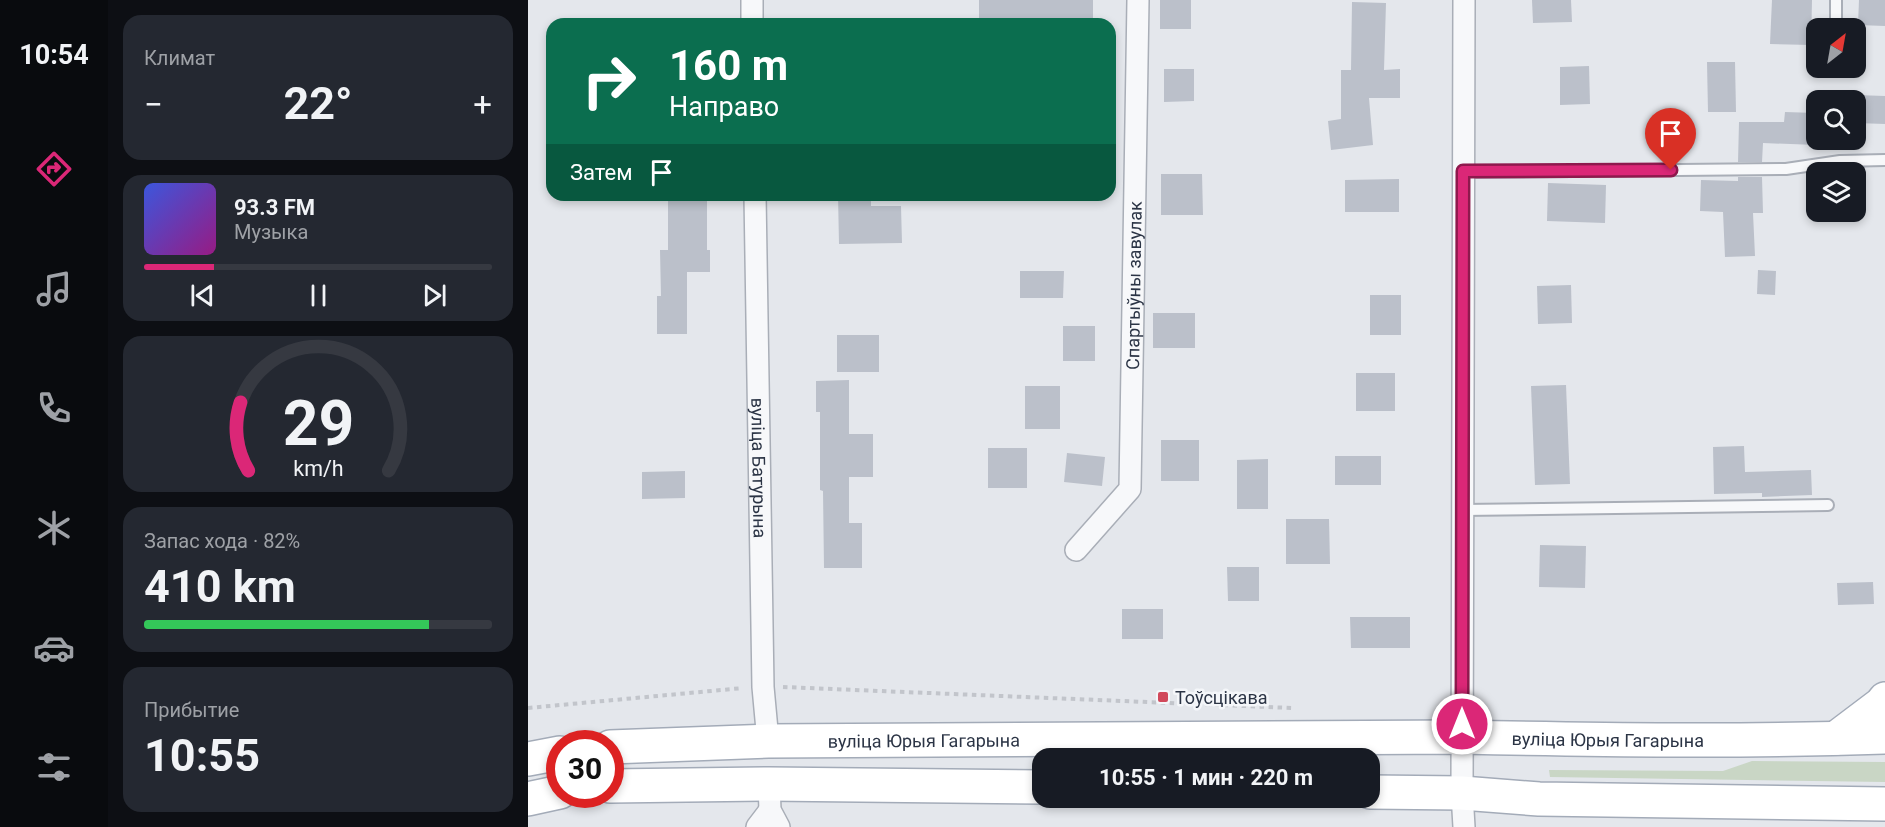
<!DOCTYPE html>
<html lang="ru">
<head>
<meta charset="utf-8">
<style>
  :root { --surface:#171b24; --page:#242831; --text:#f1f3f6; --muted:#9ea1a6; --line:#363941; --accent:#db2777 }
  body { margin:0; font-family:Roboto,sans-serif; background:var(--page); color:var(--text); height:100vh; display:flex; flex-direction:column; font-size:22px; white-space:nowrap }
  * { box-sizing:border-box; margin:0 }
  p { font-size:20px; color:var(--muted) }
  .icon { flex:none; width:33px; height:33px; fill:none; stroke:currentColor; stroke-width:2; stroke-linecap:round; stroke-linejoin:round }
  .map { position:relative; flex:1; overflow:hidden }
  .details { display:flex; flex-direction:column; gap:15px; padding:15px; background:#0d0f14; width:420px }
  .details>* { flex:none }
  .guide { position:absolute; left:18px; top:18px; width:570px; height:183px; border-radius:18px; box-shadow:0 3px 9px #0003; background:#0b6e4f; color:#fff; overflow:hidden }
  .needle { width:39px; rotate:31deg }
  .buttons { position:absolute; left:1278px; top:18px; display:grid; gap:12px }
  .buttons a { display:grid; place-items:center; width:60px; height:60px; border-radius:12px; background:var(--surface); box-shadow:0 3px 9px #0003; font-size:30px }
  .speed { position:absolute; left:18px; top:730px; display:flex; gap:12px; font-size:30px; font-weight:700; text-align:center }
  .speed>* { display:grid; place-content:center; width:78px; height:78px; border-radius:50%; background:var(--surface); box-shadow:0 3px 9px #0003; line-height:1 }
  .speed .limit { border:9px solid #d22; background:#fff; color:#111 }
  .pin { position:absolute; display:grid; place-items:center; width:51px; height:51px; color:#fff; margin:-62px -26px; border-radius:50% 50% 50% 0; rotate:-45deg; box-shadow:0 0 6px #0007 }
  .pin .icon { rotate:45deg }
  .me { position:absolute; width:66px; margin:-33px; rotate:0deg; stroke-linejoin:round; filter:drop-shadow(0 0 4px #0008) }
  .turn { display:flex; align-items:center; gap:21px; height:126px; padding:0 24px; font-size:27px }
  .turn .icon { width:78px; height:78px; stroke-width:2.5 }
  .turn b { display:block; font-size:42px; line-height:51px }
  .then { display:flex; align-items:center; height:57px; padding:0 24px; background:#0003; gap:12px; font-size:22px }
  .big { font-size:45px; font-weight:700; line-height:1.1 }
  .details .widget { flex:1; display:flex; flex-direction:column; justify-content:center; gap:9px; min-width:0; padding:0 21px; border-radius:18px; background:var(--page) }
  .details .dial { align-items:center; gap:0 }
  .dial svg { height:156px; overflow:visible; fill:none; stroke:var(--line); stroke-width:7; stroke-linecap:round; text-anchor:middle }
  .dial text { fill:var(--text); stroke:none }
  .song { display:flex; align-items:center; gap:18px }
  .cover { width:72px; height:72px; border-radius:9px; background:linear-gradient(135deg,hsl(230 70% 55%),hsl(310 70% 35%)) }
  .played { height:6px; border-radius:3px; background:linear-gradient(90deg,var(--accent) 20%,var(--line) 20%) }
  .keys { display:flex; justify-content:space-around; direction:ltr }
  .heat { display:flex; justify-content:space-between; align-items:center; font-size:33px; direction:ltr }
  .charge { height:9px; border-radius:4px; background:linear-gradient(90deg,#34c759 82%,var(--line) 0) }
  .trip { position:absolute; left:504px; top:748px; width:348px; height:60px; border-radius:18px; background:var(--surface); box-shadow:0 3px 9px #0003; font-weight:700; line-height:60px; text-align:center }
  main { display:flex; flex:1; min-height:0 }
  .tabs { display:flex; flex-direction:column; width:108px; justify-content:space-around; align-items:center; background:#090b0e; color:var(--muted) }
  .tabs .icon { width:42px; height:42px }
  .tabs .selected { color:var(--accent) }
  .tabs b { font-size:27px; color:var(--text) }
  .map>svg:first-child { display:block }
</style>
</head>
<body>
<main>
<nav class="tabs">
<b>10:54</b>
<svg class="icon selected" aria-label="directions" viewBox="0 0 24 24"><path d="M12 3l9 9-9 9-9-9zM9 14v-3h6M13 9l2 2-2 2"/></svg>
<svg class="icon" aria-label="music" viewBox="0 0 24 24"><path d="M9 18V5l10-2v13"/><circle cx="6" cy="18" r="3"/><circle cx="16" cy="16" r="3"/></svg>
<svg class="icon" aria-label="phone" viewBox="0 0 24 24"><path d="M5 4h4l2 5-3 2q2 4 5 5l2-3 5 2v4C11 20 4 13 5 4z"/></svg>
<svg class="icon" aria-label="climate" viewBox="0 0 24 24"><path d="M12 3v18M4 7l16 10M4 17L20 7"/></svg>
<svg class="icon" aria-label="car" viewBox="0 0 24 24"><path d="M5 17H2v-5l4-1 3-4h7l3 4 3 1v5h-3M9 17h6M6 11h13"/><circle cx="7" cy="17" r="2"/><circle cx="17" cy="17" r="2"/></svg>
<svg class="icon" aria-label="filters" viewBox="0 0 24 24"><path d="M4 7h16M4 17h16"/><circle cx="9" cy="7" r="2"/><circle cx="15" cy="17" r="2"/></svg>
</nav>
<section class="details">
<div class="widget"><p>Климат</p>
<div class="heat"><a>−</a><b class="big">22°</b><a>+</a></div>
</div>
<div class="widget">
<div class="song"><i class="cover"></i><div><b>93.3 FM</b><p>Музыка</p></div></div>
<div class="played"></div>
<div class="keys"><svg class="icon" aria-label="previous" viewBox="0 0 24 24"><path d="M18 5L8 12l10 7zM5 5v14"/></svg><svg class="icon" aria-label="pause" viewBox="0 0 24 24"><path d="M8 5v14M16 5v14"/></svg><svg class="icon" aria-label="next" viewBox="0 0 24 24"><path d="M6 5l10 7-10 7zM19 5v14"/></svg></div>
</div>
<div class="widget dial"><svg viewBox="0 0 100 80">
<path d="M14 69A42 42 0 1 1 86 69"/>
<path d="M14 69A42 42 0 0 1 10 34" stroke="#db2777"/>
<text x="50" y="56" font-size="32" font-weight="700">29</text>
<text x="50" y="72" font-size="11">km/h</text>
</svg></div>
<div class="widget"><p>Запас хода · 82%</p><b class="big">410 km</b><div class="charge"></div></div>
<div class="widget"><p>Прибытие</p><b class="big">10:55</b></div>
</section>
<div class="map">
<svg width="1357" height="827" viewBox="0 0 1357 827">
  <rect width="100%" height="100%" fill="#e4e7ec"/>
  <path fill="#c9d6c5" d="M1224,761L1357,762V782L1022,777L1021,770L1195,771Z"/>
  <g fill="#bbc0ca">
    <path d="M451,0H565V18L490,19V24H451Z"/>
    <rect x="632" y="0" width="31" height="29"/>
    <path d="M1004,0H1043L1044,22L1005,23Z"/>
    <path d="M1244,0H1284L1283,45L1242,44Z"/>
    <path d="M1331,0H1357V26L1330,25Z"/>
    <path d="M824,2L858,3L856,70L872,69V98H841L845,145L803,150L800,121L813,119V70H823Z"/>
    <path d="M1179,62H1207L1208,112H1180Z"/>
    <path d="M1061,66L1062,104L1032,105V67Z"/>
    <path d="M636,69H666V101L636,102Z"/>
    <path d="M1328,95L1357,96V124L1328,123Z"/>
    <path d="M1257,112L1288,113V145L1235,143L1234,162H1210L1211,122H1256Z"/>
    <path d="M633,174H674L675,215H633Z"/>
    <path d="M1210,177H1234L1235,213H1225L1227,256L1197,257L1195,212L1172,211L1173,180L1210,181Z"/>
    <path d="M871,179V212H817V180Z"/>
    <path d="M1020,183L1078,185L1077,223L1019,221Z"/>
    <path d="M140,195H179V250H182V272H159V334H129V296H133L132,250H140Z"/>
    <path d="M310,195H343V206H373L374,243L311,244Z"/>
    <path d="M1230,270L1248,271L1247,295L1229,294Z"/>
    <path d="M492,271H536L535,298H492Z"/>
    <path d="M1043,285L1044,323L1010,324L1009,286Z"/>
    <rect x="842" y="295" width="31" height="40"/>
    <rect x="625" y="313" width="42" height="35"/>
    <rect x="535" y="326" width="32" height="35"/>
    <rect x="309" y="335" width="42" height="37"/>
    <rect x="828" y="373" width="39" height="38"/>
    <path d="M321,380V434H345V477H321V523H334V568H296L295,491L292,490V412H288V381Z"/>
    <path d="M1038,385L1042,484L1007,485L1003,386Z"/>
    <rect x="497" y="386" width="35" height="43"/>
    <rect x="633" y="440" width="38" height="41"/>
    <path d="M1216,446L1217,472L1283,470L1284,495L1234,497V493L1186,494L1185,447Z"/>
    <rect x="460" y="448" width="39" height="40"/>
    <path d="M539,453L577,457L574,486L536,482Z"/>
    <rect x="807" y="456" width="46" height="29"/>
    <path d="M740,459V509H709V460Z"/>
    <path d="M157,471V498L114,499V472Z"/>
    <path d="M758,519H801L802,564H758Z"/>
    <path d="M1012,545L1058,546L1057,588L1011,587Z"/>
    <path d="M699,567H731V601H700Z"/>
    <path d="M1345,582L1346,604L1310,605L1309,583Z"/>
    <rect x="594" y="609" width="41" height="30"/>
    <path d="M822,617H882V648H823Z"/>
  </g>
  <g fill="none" stroke-linecap="round" stroke-linejoin="round">
    <defs>
      <g id="service">
        <path d="M1308,28V0"/>
        <path d="M935,172L1258,169L1312,161L1357,160"/>
        <path d="M934,510L1300,505"/>
      </g>
      <g id="minor">
        <path d="M224,0V24"/>
        <path d="M936,0L934,793L936,827"/>
        <path id="s1" d="M227,195L235,687L240,741"/>
        <path id="s2" d="M548,550L602,489L610,0"/>
        <path d="M241,784L242,810L251,827"/>
        <path d="M229,827L242,810"/>
      </g>
      <g id="primary">
        <path d="M1308,738L1353,704L1357,699"/>
        <path id="s3" d="M82,747L240,741L934,737C1075,740 1216,742 1357,737"/>
        <path d="M0,759L32,753"/>
        <path d="M82,786L241,784L514,787"/>
        <path d="M842,792L934,793L1011,799L1357,804"/>
        <path d="M0,799L32,792"/>
      </g>
    </defs>
    <use href="#service" stroke="#a9aeb7" stroke-width="14"/>
    <use href="#minor" stroke="#a9aeb7" stroke-width="24"/>
    <use href="#primary" stroke="#a3abb8" stroke-width="36"/>
    <g stroke="#c2c5cb" stroke-width="4" stroke-dasharray="4.5 4.5" stroke-linecap="butt">
      <path d="M255,687L764,708"/>
      <path d="M0,708L215,688"/>
    </g>
    <use href="#service" stroke="#f7f8fa" stroke-width="10"/>
    <use href="#minor" stroke="#f7f8fa" stroke-width="21"/>
    <use href="#primary" stroke="#fff" stroke-width="33"/>
  </g>
  <g fill="none" stroke-linecap="round" stroke-linejoin="round">
    <defs>
      <path id="route" d="M934,724L935,171L1143,170"/>
    </defs>
    <use href="#route" stroke="#8e194d" stroke-width="15"/>
    <use href="#route" stroke="#db2777" stroke-width="10"/>
  </g>
  <rect fill="#d1495b" stroke="#f4f6f9" stroke-width="2" x="629" y="691" width="12" height="12" rx="3"/>
  <g text-anchor="middle" dominant-baseline="central" stroke-width="5" stroke-linejoin="round" paint-order="stroke">
    <g font-size="18" fill="#2b3445" stroke="#f4f6f9">
      <text stroke="none"><textPath href="#s2" startOffset="285">Спартыўны завулак</textPath></text>
      <text stroke="none"><textPath href="#s1" startOffset="273">вуліца Батурына</textPath></text>
      <text stroke="none"><textPath href="#s3" startOffset="998">вуліца Юрыя Гагарына</textPath></text>
      <text stroke="none"><textPath href="#s3" startOffset="314">вуліца Юрыя Гагарына</textPath></text>
    </g>
    <g font-size="18" fill="#2b3445" stroke="#f4f6f9" text-anchor="start">
      <text x="647" y="697">Тоўсцікава</text>
    </g>
  </g>
</svg>
<div class="buttons">
<a><svg class="needle" viewBox="-14 -14 28 28"><path d="M0-13l5 13h-10z" fill="#e53935"/><path d="M0 13l5-13h-10z" fill="#9ea1a6"/></svg></a>
<a><svg class="icon" aria-label="search" viewBox="0 0 24 24"><circle cx="10" cy="10" r="6"/><path d="M15 15l6 6"/></svg></a>
<a><svg class="icon" aria-label="layers" viewBox="0 0 24 24"><path d="M12 4l9 5-9 5-9-5zM3 14l9 5 9-5"/></svg></a>
</div>
<div class="speed"><div class="limit">30</div></div>
<div class="pin" style="left:1143px;top:170px;background:#d93025"><svg class="icon" aria-label="arrive" viewBox="0 0 24 24"><path d="M6 21V4h12l-3 4 3 4H6"/></svg></div>
<svg class="me" style="left:934px;top:724px" viewBox="-20 -20 40 40"><circle r="17" fill="#db2777" stroke="#fff" stroke-width="3"/><path d="M0-11L8 9 0 5-8 9z" fill="#fff"/></svg>
<div class="trip">10:55 · 1 мин · 220 m</div>
<div class="guide">
<div class="turn"><svg class="icon" aria-label="right" viewBox="0 0 24 24"><path d="M7 20v-9h11M14 6l5 5-5 5"/></svg><div><b>160 m</b>Направо</div></div>
<div class="then">Затем<svg class="icon" aria-label="arrive" viewBox="0 0 24 24"><path d="M6 21V4h12l-3 4 3 4H6"/></svg></div>
</div>
</div>
</main>
</body>
</html>
